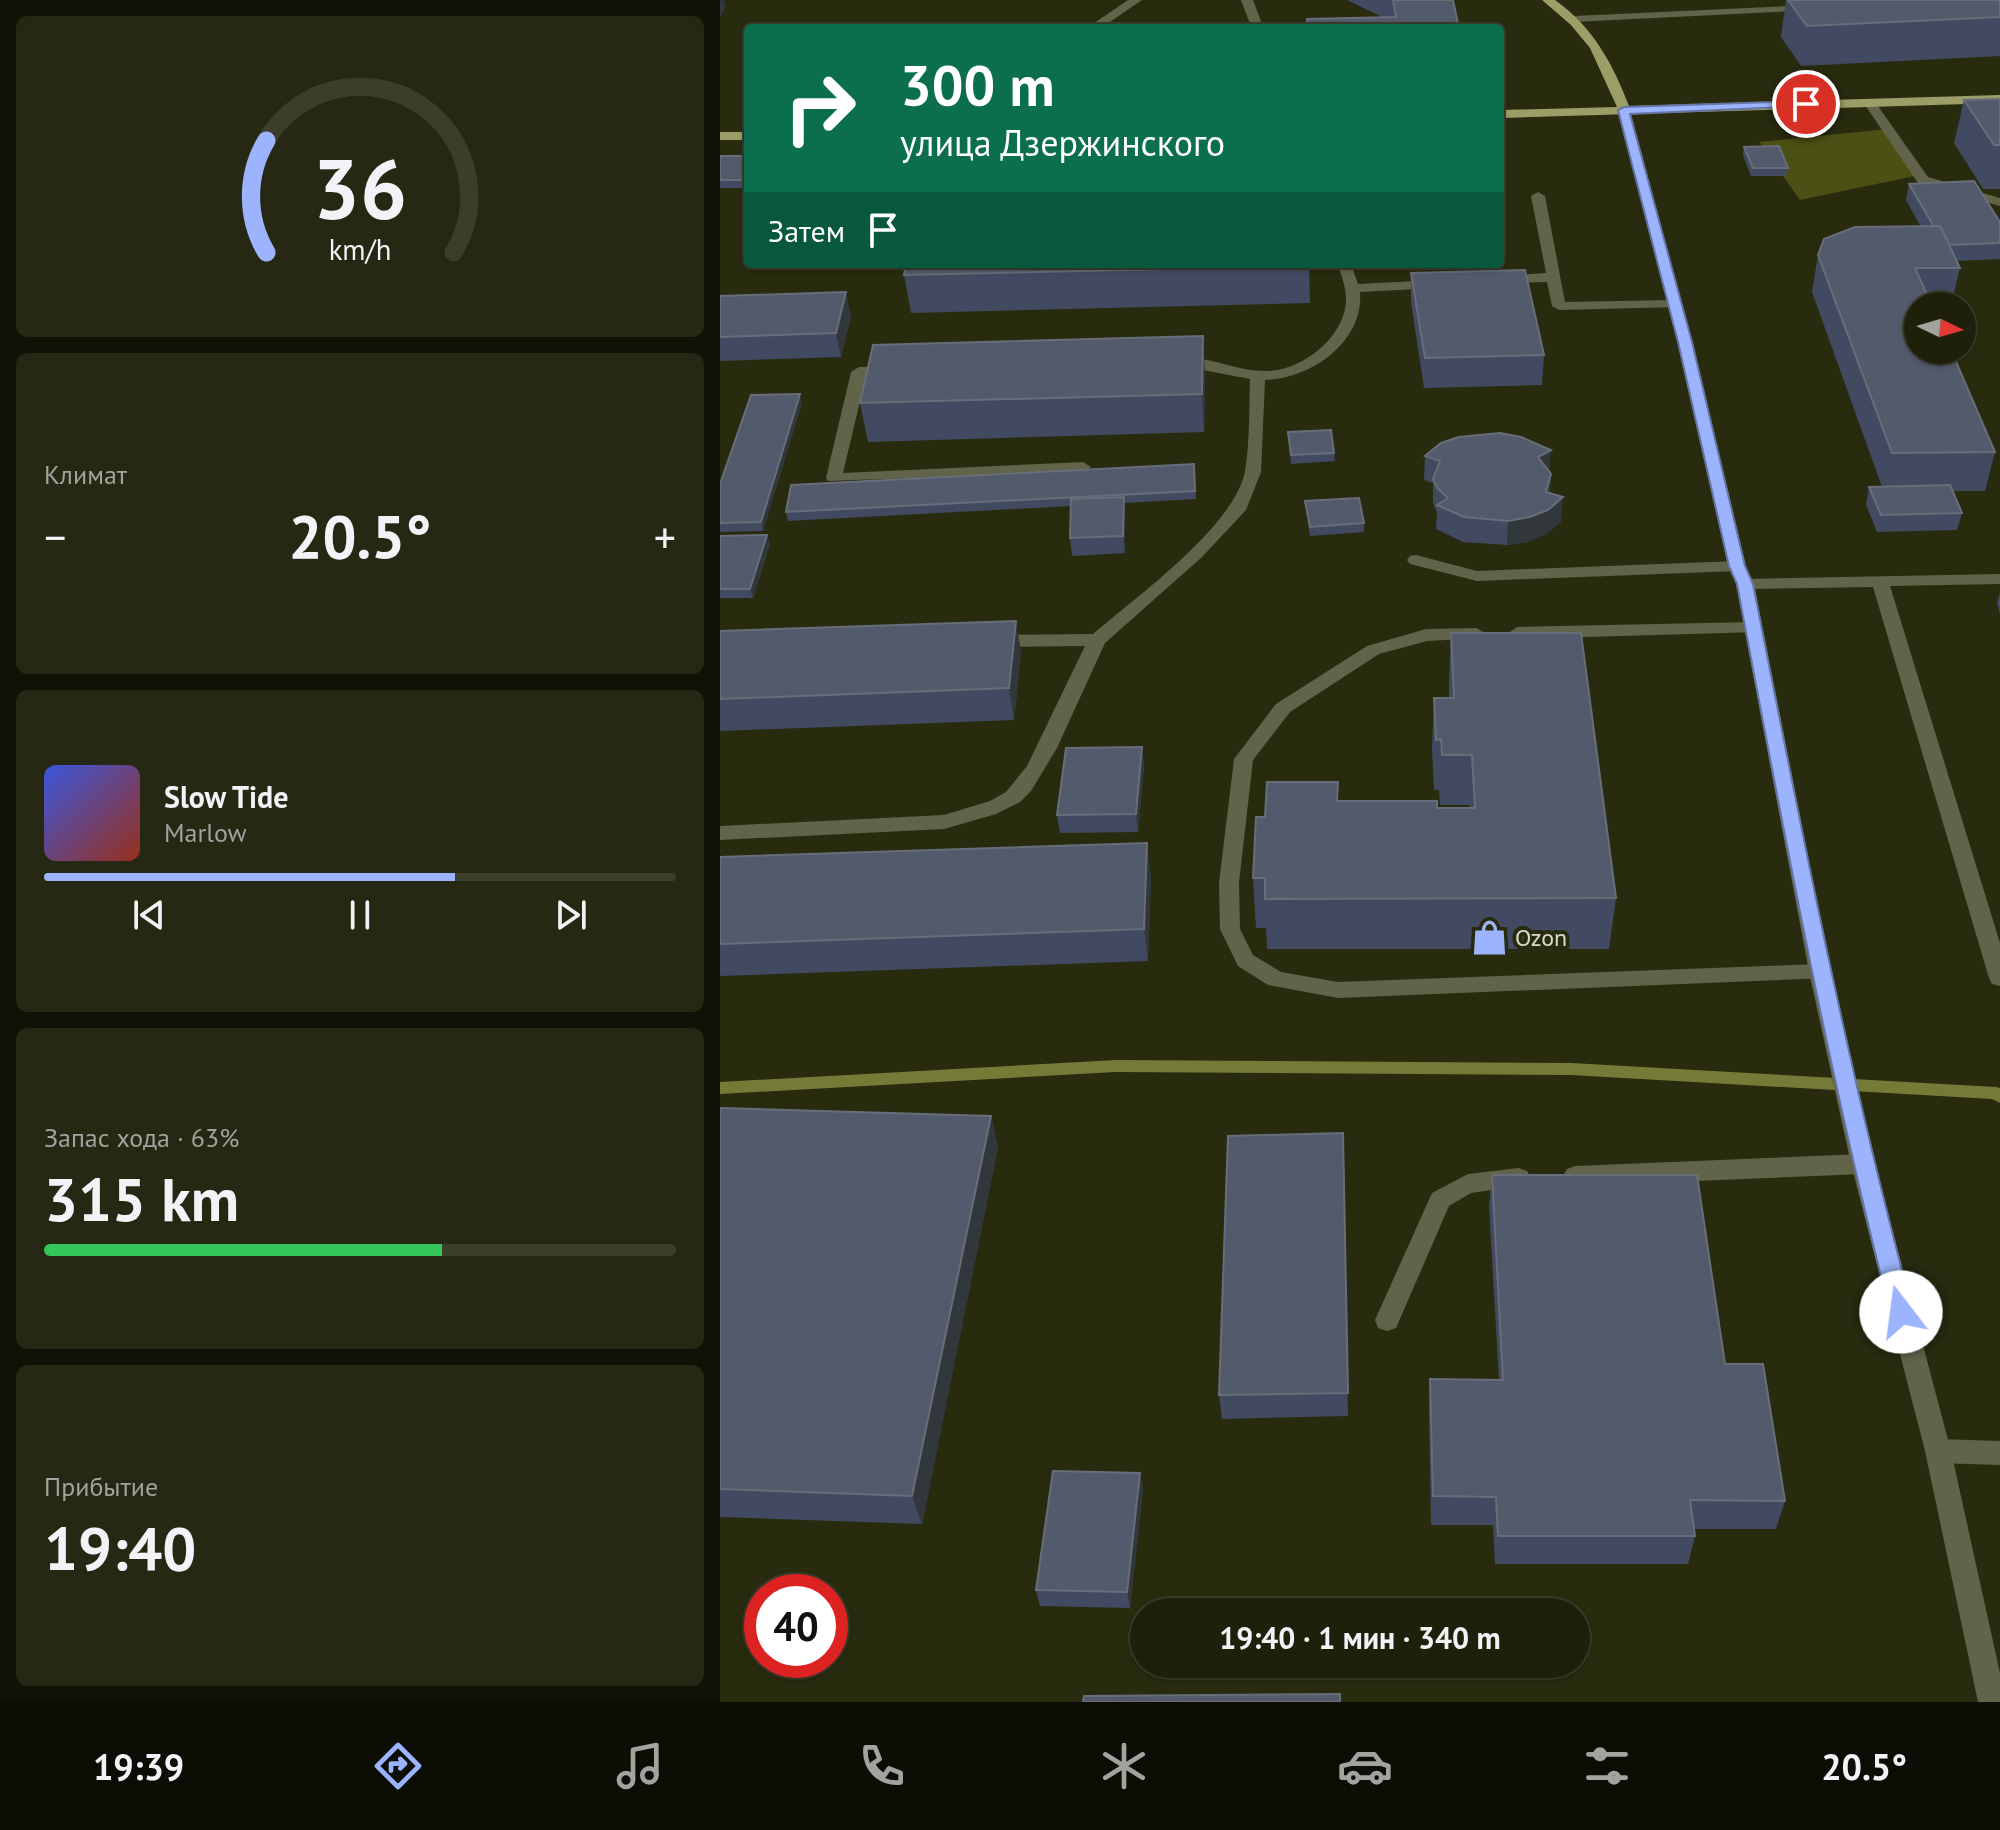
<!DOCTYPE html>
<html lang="ru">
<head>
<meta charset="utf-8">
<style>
  :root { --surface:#1f200b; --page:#272814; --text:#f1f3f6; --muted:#a1a39d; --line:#3c3e2c; --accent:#9bb4fd }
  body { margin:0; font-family:"PT Sans",sans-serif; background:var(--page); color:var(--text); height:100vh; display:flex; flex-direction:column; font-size:30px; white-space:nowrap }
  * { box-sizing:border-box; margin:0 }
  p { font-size:26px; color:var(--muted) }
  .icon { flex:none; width:44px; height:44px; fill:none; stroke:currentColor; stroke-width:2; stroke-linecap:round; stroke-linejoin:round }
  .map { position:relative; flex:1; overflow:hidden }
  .sheet { display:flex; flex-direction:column; gap:16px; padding:16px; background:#111206; width:720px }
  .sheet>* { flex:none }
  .top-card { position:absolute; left:24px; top:24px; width:760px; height:244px; border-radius:8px; box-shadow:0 2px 6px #0004,0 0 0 2px var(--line); background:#0b6e4f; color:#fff; overflow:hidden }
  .needle { width:52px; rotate:95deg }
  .fabs { position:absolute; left:1184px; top:292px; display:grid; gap:16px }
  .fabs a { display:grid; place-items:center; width:72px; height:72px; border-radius:50%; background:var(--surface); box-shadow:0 2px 6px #0004,0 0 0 2px var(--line); font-size:40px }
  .speed { position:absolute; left:24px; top:1574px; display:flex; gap:16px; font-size:40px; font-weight:700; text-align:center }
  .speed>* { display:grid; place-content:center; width:104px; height:104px; border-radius:50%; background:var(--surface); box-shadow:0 2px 6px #0004,0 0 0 2px var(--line); line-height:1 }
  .speed .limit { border:12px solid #d22; background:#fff; color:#111 }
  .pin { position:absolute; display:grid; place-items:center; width:68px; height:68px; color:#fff; margin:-34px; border:4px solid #fff; border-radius:50%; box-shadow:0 2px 8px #0007 }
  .me { position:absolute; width:88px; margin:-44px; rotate:345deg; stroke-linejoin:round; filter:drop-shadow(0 0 6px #0008) }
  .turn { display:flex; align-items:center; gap:28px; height:168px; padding:0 24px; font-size:36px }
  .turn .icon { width:104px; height:104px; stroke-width:2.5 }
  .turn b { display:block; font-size:56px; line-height:68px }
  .then { display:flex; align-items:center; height:76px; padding:0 24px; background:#0003; gap:16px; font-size:30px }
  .big { font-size:60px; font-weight:800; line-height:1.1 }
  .sheet .widget { flex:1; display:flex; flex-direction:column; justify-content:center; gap:12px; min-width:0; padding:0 28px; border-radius:12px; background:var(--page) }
  .sheet .dial { align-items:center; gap:0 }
  .dial svg { height:208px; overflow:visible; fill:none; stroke:var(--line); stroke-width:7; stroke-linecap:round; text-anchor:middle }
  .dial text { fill:var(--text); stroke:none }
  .song { display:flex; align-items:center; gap:24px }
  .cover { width:96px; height:96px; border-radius:12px; background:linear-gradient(135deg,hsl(230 70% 55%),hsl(10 70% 35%)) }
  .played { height:8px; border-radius:4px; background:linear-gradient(90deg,var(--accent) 65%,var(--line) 65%) }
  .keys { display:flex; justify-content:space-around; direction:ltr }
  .heat { display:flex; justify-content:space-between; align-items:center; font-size:44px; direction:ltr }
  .charge { height:12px; border-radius:6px; background:linear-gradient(90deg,#34c759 63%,var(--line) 0) }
  .trip { position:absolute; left:410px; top:1598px; width:460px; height:80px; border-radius:40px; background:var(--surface); box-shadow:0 2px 6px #0004,0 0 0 2px var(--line); font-weight:800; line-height:80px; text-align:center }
  .dock { display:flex; height:128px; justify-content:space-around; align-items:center; background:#0c0d04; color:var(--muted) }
  .dock .icon { width:56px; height:56px }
  .dock .on { color:var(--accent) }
  .dock b { font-size:36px; color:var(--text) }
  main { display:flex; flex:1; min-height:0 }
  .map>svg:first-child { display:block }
</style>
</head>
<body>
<main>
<section class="sheet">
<div class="widget dial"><svg viewBox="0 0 100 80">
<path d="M14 69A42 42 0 1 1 86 69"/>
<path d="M14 69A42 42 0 0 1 14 26" stroke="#9bb4fd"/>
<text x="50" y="56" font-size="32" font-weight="700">36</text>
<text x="50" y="72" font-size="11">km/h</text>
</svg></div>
<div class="widget"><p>Климат</p>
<div class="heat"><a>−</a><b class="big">20.5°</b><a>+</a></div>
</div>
<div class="widget">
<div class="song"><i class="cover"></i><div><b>Slow Tide</b><p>Marlow</p></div></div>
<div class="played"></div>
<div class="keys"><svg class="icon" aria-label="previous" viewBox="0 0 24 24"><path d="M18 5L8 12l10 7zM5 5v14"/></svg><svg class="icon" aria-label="pause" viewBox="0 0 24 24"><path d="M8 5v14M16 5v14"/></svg><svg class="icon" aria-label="next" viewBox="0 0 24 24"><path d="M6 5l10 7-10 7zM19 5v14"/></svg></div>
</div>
<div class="widget"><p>Запас хода · 63%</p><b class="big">315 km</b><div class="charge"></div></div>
<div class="widget"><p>Прибытие</p><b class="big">19:40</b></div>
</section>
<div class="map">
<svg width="1280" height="1702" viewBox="0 0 1280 1702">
  <rect width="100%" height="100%" fill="#292b0f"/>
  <path fill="#4d5014" d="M1168,129L1204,174L1080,200L1039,142Z"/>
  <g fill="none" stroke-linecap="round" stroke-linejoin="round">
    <path fill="#767a37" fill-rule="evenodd" d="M396,1060L851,1063L1276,1087L1280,1088V1103L1272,1099L851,1075L396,1072L0,1094V1082Z"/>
    <g fill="#626449" fill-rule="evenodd">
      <path d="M408,0H422L381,28H367Z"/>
      <path d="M521,0H533L542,24L539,28H527L530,24Z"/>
      <path d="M1090,5L1096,8L1094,10L854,22L848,19L854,16Z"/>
      <path d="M1145,99H1153L1208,177L1280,198V206L1198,183L1143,102Z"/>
      <path d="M818,192L825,196L845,302L954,300L961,304L959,307L839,310L832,306L827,282L777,283L775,280L782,276L826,273L811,196Z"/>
      <path d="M617,264H631L638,284L718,280L725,284L718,288L640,292C644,342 591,379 545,380L541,472L526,510L482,557L385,643L337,748L311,791L300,802L276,814L224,829L0,840V826L224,815L270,801L286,792L307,766L365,646L274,647L265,641L274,635L373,634C416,597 515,526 525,471C530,441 529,408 530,379C517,376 455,366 449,361L457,356L468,357C495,359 521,372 548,371C583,370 625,337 626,300C626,288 622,276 617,264Z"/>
      <path d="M173,366L181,371L178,374L146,376L123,473L363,462L371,467L363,472L108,481L106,478L131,372L139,367Z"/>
      <path d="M696,555L757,571L1017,561L1026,566L1017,571L757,581L690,564L687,560L690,556Z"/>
      <path d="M1280,574V584L1170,586L1280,943V986L1272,984L1269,978L1153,587L1025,589L1016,584L1025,579Z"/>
      <path d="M1034,622L1040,624L1043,628L1040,632L797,639L788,633L797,627Z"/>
      <path d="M757,628L766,634L763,638L707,641L659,654L570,712L533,760L519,883L520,929L533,955L561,972L618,982L1100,964L1108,966L1111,972L1108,978L618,998L548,985L518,966L500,929L499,883L514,759L556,704L647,646L706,629Z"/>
      <path d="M1143,1154L1151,1157L1155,1164L1151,1171L1143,1174L855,1186L847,1183L843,1176L847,1169L855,1166Z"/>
      <path d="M799,1168L807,1171L811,1178L807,1185L751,1193L729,1206L676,1328L667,1331L658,1328L655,1320L712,1193L748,1174Z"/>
      <path d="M1218,1439L1280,1441V1465L1218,1463L1209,1460L1205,1451L1209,1442Z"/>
    </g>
    <path fill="#626449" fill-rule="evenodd" d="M904,106L910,110L972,342L1026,566L1034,584L1111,972L1155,1164L1231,1451L1280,1673V1702H1258L1205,1451L1131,1164L1089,972L1016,584L1008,566L958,342L898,110Z"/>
    <g fill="#9b9f67" fill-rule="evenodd">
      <path d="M822,0H835C873,27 893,64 909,106L1280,95V103L780,118V110L897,107L870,48L851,25Z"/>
      <rect x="0" y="132" width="28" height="8"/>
    </g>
  </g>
  <g fill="#414a60">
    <path d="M627,0H733L739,28H588L587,19L662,17Z"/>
    <path d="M1066,0H1280V56L1081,66L1061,37Z"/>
    <path d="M1280,99V189H1263L1234,143L1244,100Z"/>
    <path d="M1024,147L1068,168L1066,176H1031L1023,155Z"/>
    <rect x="0" y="156" width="28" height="32"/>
    <path d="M1189,184L1280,222V259L1237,261L1240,268L1231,305H1211L1275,452L1265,491H1232L1242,513L1237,530L1157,532L1146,505L1149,487H1162L1092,292L1098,255L1201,227L1186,200Z"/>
    <path d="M589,264L590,303L191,313L184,275Z"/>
    <path d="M691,273L824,355L822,385L704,388L691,302Z"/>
    <path d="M0,296L131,316L121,357L0,361Z"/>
    <path d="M485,375L484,432L148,442L140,403Z"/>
    <path d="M82,403L43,531L0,532V484Z"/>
    <path d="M568,432L614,453L615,461L571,464Z"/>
    <path d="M705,456L829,472L831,474L830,493L841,522L826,534L808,542L787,545L743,542L716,529L717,513L713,503V483L704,480Z"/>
    <path d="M474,464L476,499L404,503L405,553L352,556L350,538L351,506L68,521L66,512Z"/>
    <path d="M585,501L644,523V532L590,536Z"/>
    <path d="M47,535L50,544L33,598H0V536Z"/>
    <path d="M1280,592V614L1277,603Z"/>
    <path d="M0,631L301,652L294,720L0,731Z"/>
    <path d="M731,633L896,898L889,949H547L546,928H536L533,878L545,817L618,801L717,808H749V805H720L719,790H714L712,748L714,698H729V682Z"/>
    <path d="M422,747L424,765L418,832L340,833L337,815Z"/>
    <path d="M0,857L431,875L428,961L0,976Z"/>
    <path d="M0,1108L271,1116L278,1147L202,1524L0,1517Z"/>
    <path d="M623,1133L628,1416L502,1419L499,1395Z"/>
    <path d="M772,1175L1005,1364L1065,1501L1056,1529H974L975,1536L968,1564H775L773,1525H711L709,1409L710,1379L779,1380L769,1206Z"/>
    <path d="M420,1473L423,1489L410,1608L320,1606L316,1590Z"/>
  </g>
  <g fill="#31373b">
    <path d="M0,0H4L6,6L0,17Z"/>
    <path d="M126,292L131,316L121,357L116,333Z"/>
    <path d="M483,336L485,375L484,432L482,394Z"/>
    <path d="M80,394L82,403L43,531L41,522Z"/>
    <path d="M831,450L829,474L818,457Z"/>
    <path d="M831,474L829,499L843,497L841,522L826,534L808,542L787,545L788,521Z"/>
    <path d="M404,497L405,514V553L403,536Z"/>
    <path d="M47,535L50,544L33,598L30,589Z"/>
    <path d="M296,621L301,652L294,720L289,688Z"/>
    <path d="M422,747L424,765L418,832L416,814Z"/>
    <path d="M427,843L431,875L428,961L424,929Z"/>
    <path d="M271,1116L278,1147L202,1524L192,1496Z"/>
    <path d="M420,1473L423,1489L410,1608L407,1592Z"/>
  </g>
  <g fill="#525a6b" stroke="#676e7a" stroke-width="2">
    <path d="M673,0H733L739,28H588L587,19L676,17Z"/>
    <path d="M1068,0H1280V17L1087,26Z"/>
    <path d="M503,23V28H208Z"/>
    <path d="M1280,99V145H1274L1244,100Z"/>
    <path d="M1059,146L1068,168H1033L1024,147Z"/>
    <path d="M0,156H28L27,180H0Z"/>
    <path d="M1254,181L1280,222V243L1229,245L1220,226L1214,227L1189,184Z"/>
    <path d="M1220,226L1240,268H1195L1212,306H1198V350H1231L1275,452L1172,453L1098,255L1104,239L1135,227Z"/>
    <path d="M186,264H589V266L184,275Z"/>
    <path d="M805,270L824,355L705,358L691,273Z"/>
    <path d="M126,292L116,333L0,337V296Z"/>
    <path d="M483,336L482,394L140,403L153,345Z"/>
    <path d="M80,394L41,522L0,523V484L31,395Z"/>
    <path d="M611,430L614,453L571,455L568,432Z"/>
    <path d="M780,433L801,437L831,450L818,457L831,474L826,492L843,497L828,510L810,517L788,521L744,517L717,505L728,498L718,489L713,479L720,461L705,456L721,443L739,437Z"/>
    <path d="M474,464L475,491L66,512L71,485Z"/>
    <path d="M1230,485L1242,513L1161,515L1149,487Z"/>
    <path d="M404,497L403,536L350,538L351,499Z"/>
    <path d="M639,498L644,523L590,527L585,501Z"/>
    <path d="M47,535L30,589H0V536Z"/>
    <path d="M296,621L289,688L0,699V631Z"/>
    <path d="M731,633H861L896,898L545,899V878H533L536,817H545L547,782H618L617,801H717V808H755L752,755H722L721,739L716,740L714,698H734Z"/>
    <path d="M422,747L416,814L337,815L346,748Z"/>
    <path d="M427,843L424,929L0,944V857Z"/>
    <path d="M0,1108L271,1116L192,1496L0,1489Z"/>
    <path d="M623,1133L628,1393L499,1395L508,1136Z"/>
    <path d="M772,1175H977L1005,1364H1043L1065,1501L970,1500L975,1536H778L776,1497L713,1496L710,1379L783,1380Z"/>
    <path d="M333,1471L420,1473L407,1592L316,1590Z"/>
    <path d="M620,1694V1702H363L364,1696Z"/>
  </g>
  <path fill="#9bb4fd" stroke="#6575a4" stroke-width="2" d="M1086,101L1092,104L1090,106L910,114L972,342L1025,566L1033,584C1081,828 1128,1071 1193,1312L1189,1319L1181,1321L1173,1319L1170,1312C1108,1071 1063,828 1017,584L1009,566L958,342L898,110L904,107Z"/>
  <defs>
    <symbol id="shop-bare" viewBox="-9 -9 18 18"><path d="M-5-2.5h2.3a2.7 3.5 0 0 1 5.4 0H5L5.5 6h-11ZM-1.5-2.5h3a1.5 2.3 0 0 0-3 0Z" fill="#9bb4fd" stroke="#292b0f" stroke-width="2.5" paint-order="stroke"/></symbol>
  </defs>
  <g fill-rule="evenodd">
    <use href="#shop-bare" x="744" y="912" width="51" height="51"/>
  </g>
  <g text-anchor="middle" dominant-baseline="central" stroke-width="8" stroke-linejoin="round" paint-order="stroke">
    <g font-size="24" fill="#d9dbca" stroke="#292b0f" text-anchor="start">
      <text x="795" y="937">Ozon</text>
    </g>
  </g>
</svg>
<div class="fabs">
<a><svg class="needle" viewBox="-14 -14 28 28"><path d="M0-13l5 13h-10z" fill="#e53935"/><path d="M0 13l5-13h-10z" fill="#a1a39d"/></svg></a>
</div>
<div class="speed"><div class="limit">40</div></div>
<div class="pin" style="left:1086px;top:104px;background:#d93025"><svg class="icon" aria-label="arrive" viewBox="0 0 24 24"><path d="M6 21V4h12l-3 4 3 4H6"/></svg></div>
<svg class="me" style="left:1181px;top:1312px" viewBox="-20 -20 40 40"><circle r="19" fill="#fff"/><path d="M0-13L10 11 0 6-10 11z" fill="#9bb4fd"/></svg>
<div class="trip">19:40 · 1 мин · 340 m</div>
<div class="top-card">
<div class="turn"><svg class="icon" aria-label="right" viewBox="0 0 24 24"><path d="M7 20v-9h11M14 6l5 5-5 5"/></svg><div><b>300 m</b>улица Дзержинского</div></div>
<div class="then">Затем<svg class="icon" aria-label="arrive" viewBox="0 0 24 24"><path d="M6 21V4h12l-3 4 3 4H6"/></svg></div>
</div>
</div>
</main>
<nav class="dock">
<b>19:39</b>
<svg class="icon on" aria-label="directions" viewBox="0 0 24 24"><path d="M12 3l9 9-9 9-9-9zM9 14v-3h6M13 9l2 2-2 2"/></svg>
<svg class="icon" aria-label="music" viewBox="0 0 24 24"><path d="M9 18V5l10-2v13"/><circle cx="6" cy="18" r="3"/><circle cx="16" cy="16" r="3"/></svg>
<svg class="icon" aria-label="phone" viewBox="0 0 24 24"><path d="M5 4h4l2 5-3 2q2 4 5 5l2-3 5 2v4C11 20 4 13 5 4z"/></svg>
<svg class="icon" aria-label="climate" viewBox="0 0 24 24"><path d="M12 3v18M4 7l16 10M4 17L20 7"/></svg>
<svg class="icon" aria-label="car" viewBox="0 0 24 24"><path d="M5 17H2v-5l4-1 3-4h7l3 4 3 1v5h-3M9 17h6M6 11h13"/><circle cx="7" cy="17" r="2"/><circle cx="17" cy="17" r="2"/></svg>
<svg class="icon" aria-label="filters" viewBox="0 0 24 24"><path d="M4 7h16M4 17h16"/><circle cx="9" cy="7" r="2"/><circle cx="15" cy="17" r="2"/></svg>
<b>20.5°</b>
</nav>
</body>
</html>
